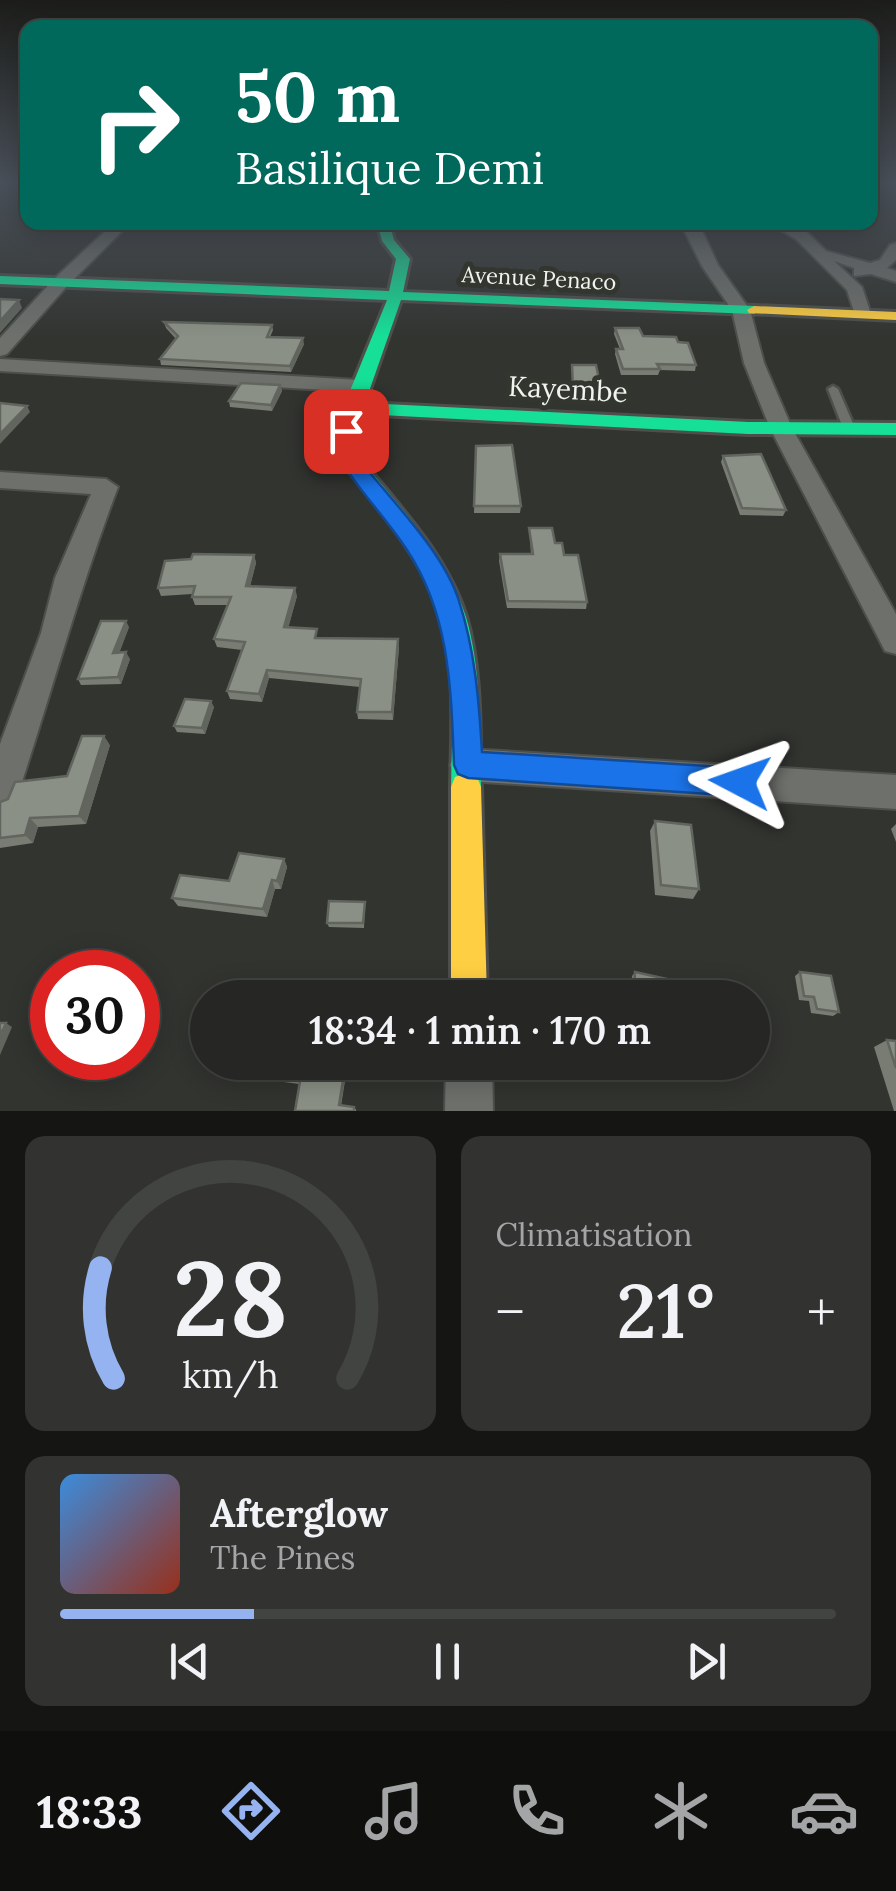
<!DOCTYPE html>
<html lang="fr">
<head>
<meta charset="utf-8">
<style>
  :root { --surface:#262724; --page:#323331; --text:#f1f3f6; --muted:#a4a5a6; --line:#424441; --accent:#95b2f1 }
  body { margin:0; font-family:Lora,serif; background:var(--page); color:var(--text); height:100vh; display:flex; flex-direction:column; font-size:38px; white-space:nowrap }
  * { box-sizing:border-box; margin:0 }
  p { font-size:32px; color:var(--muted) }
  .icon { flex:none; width:55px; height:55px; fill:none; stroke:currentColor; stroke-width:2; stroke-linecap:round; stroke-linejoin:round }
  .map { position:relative; height:1111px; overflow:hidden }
  .details { display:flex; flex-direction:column; gap:25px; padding:25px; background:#151514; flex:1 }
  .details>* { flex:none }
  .hud { position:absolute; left:20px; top:20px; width:858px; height:210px; border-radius:20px; box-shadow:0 5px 25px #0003,0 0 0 2px var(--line); background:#00695c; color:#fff; overflow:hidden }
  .speed { position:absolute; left:30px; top:950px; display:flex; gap:20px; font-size:50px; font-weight:700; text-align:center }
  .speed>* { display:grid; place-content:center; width:130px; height:130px; border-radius:50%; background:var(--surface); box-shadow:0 5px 25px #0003,0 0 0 2px var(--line); line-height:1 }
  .speed .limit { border:15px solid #d22; background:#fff; color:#111 }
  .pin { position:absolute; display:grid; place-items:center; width:85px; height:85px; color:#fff; margin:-42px; border-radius:20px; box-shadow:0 5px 15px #0006 }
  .me { position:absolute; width:110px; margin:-55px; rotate:274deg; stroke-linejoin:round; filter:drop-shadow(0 0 8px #0008) }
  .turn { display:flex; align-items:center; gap:35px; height:210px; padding:0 50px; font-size:45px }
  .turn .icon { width:130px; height:130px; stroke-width:2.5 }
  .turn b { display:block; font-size:70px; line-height:85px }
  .big { font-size:75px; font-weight:600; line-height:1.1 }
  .details .widget { flex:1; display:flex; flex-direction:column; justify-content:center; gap:15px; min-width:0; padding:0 35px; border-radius:20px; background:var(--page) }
  .details .dial { align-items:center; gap:0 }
  .dial svg { height:260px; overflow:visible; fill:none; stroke:var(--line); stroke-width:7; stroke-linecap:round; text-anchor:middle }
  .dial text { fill:var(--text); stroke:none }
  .song { display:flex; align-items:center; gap:30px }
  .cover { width:120px; height:120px; border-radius:15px; background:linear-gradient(135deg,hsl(210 70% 55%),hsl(10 70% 35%)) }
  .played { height:10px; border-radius:5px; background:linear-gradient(90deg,var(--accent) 25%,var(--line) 25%) }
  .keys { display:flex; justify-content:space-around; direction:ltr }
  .heat { display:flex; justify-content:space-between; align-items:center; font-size:55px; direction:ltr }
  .details .tiles { flex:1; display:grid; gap:25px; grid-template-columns:1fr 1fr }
  .widget:last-child { grid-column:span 2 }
  .trip { position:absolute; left:190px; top:980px; width:580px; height:100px; border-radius:50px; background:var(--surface); box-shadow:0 5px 25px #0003,0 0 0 2px var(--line); font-weight:600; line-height:100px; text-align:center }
  .tabs { display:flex; height:160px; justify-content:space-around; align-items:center; background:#0f100e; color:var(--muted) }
  .tabs .icon { width:70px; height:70px }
  .tabs .on { color:var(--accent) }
  .tabs b { font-size:45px; color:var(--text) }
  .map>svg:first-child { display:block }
</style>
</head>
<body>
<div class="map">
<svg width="896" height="1111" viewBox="0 0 896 1111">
  <rect width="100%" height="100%" fill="#323430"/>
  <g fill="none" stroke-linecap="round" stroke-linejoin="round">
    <defs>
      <path id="lane" d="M833,386L838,389L855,428L853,430H845L843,428L828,389Z"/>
      <g id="street">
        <path d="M115,222H131L67,286L7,354L0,356V338L55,278Z"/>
        <path d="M683,222H698L718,265L750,310L764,363L792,428L896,614V654L885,651L770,428L744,363L732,310L702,266L682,226Z"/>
        <path d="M768,222H788L808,233L826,251L870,263L880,260L890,245L896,243V260L887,268L896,271V282L871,274L854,276V268L834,261L862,287L871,314L868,318H856L847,290L797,240Z"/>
        <path d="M0,359L359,380L370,386L359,392L0,371Z"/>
        <path d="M0,472L106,479L118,487C80,587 52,691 18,794L13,806L0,811V744L41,633L55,578L91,494L0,488Z"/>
        <path d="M468,749L896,775V809L468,781L455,776L450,765L455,754Z"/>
        <path d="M446,1062H492L493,1111H445Z"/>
      </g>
      <path id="fast" d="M377,222H389L394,240L410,259L403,292L754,306L761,310L754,314L401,300L365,403L748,422L896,423V435L748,434L362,414L354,451C395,502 446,553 466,617C482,671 479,731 481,787L477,797L466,801L455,797L451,787C452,725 458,655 434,597C412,542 368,498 334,451L343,408L387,300L0,284V276L389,291L396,259L382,241Z"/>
      <g id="slow">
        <path d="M754,306L896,312V320L749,313L747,310Z"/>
        <path d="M466,773L477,777L481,787L487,998H451V787L455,777Z"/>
      </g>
    </defs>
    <use href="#lane" stroke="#4e4f4c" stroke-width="5"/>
    <use href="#street" stroke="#4e4f4c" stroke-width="4"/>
    <use href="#fast" stroke="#4e4f4c" stroke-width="6"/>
    <use href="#slow" stroke="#4e4f4c" stroke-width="6"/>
    <use href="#lane" fill="#6e706c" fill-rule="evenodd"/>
    <use href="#street" fill="#6e706c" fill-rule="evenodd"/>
    <use href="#fast" fill="#16e098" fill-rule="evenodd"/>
    <use href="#slow" fill="#ffcf43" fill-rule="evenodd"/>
  </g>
  <g fill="#787c73">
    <path d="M164,322L272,325L273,330L270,337L304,344L291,372L161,365L160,359L176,339L166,328Z"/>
    <path d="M615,328L643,336L678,342L696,365L695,371L660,370L658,375H621L615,354L616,349H620L614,334Z"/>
    <path d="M572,365L601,389L600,395L572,394Z"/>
    <path d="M280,385L282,391L272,411L230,407L229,401Z"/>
    <path d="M476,446L521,506L520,513H474Z"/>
    <path d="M723,456L786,510L783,516L740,515L721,462Z"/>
    <path d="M529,528L555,543L564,555L587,602L586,609L507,608L499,561L500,554H531Z"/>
    <path d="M254,555L256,563L250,586L297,596L288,628L318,638L399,647L393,720L358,719L357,712L360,687L269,678L262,702L230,699L227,691L242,650L217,647L214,639L228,605H195L192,597V594L161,596L158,588Z"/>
    <path d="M129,627L119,653L130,659L121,684L81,685L78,679Z"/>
    <path d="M214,707L205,734L177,732L174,726Z"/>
    <path d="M110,745L86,824L38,827L33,843L0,848V802L67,776Z"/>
    <path d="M655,821L699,889L693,899L655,895L650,831Z"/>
    <path d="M896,824V842L891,829Z"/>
    <path d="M284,859L287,867L281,889H275L267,917L178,906L172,898L229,881Z"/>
    <path d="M365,902L364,928L329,927L327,923Z"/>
    <path d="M635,972L667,998L631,996L632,976Z"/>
    <path d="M800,972L839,1012L833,1016L811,1013L809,1001L799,1000L795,976Z"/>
    <path d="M887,1040L896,1041V1111H894L874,1047Z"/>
    <path d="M276,1062H348L341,1106L356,1109V1111H295L299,1084L276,1081L273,1078Z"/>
  </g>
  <g fill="#61655e">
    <path d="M19,300L22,308L0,333V321Z"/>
    <path d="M303,338L304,344L291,372L290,366Z"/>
    <path d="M280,385L282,391L272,411L271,405Z"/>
    <path d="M27,406L30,412L0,444V434Z"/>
    <path d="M254,555L256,563L248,594L246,586Z"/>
    <path d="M295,588L297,596L286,636L284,627Z"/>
    <path d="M126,621L129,627L117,659L113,653Z"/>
    <path d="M398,639L399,647L393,720L392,712Z"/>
    <path d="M126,652L130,659L121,684L118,677Z"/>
    <path d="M267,670L269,678L262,702L259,694Z"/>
    <path d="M211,701L214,707L205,734L202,728Z"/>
    <path d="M104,736L110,745L86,824L79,816Z"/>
    <path d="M30,818L38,827L33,843L25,835Z"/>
    <path d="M284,859L287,867L281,889L277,881Z"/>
    <path d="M272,880L275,889L267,917L263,909Z"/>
    <path d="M6,1023L12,1027L0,1055V1036Z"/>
    <path d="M346,1062H348L340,1108L339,1105Z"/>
  </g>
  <g fill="#8b9086" stroke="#61655e" stroke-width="2.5">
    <path d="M0,299L19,300L0,321Z"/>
    <path d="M164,322L272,325L267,337L303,338L290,366L160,359L178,336Z"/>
    <path d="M615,328H639L643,336L676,337L678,342L688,343L696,365L657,364L660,369H623L616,349H623Z"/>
    <path d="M572,365H596L601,389L573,388Z"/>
    <path d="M241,383L280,385L271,405L229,401Z"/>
    <path d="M0,403L27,406L0,434Z"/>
    <path d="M512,445L521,506H474L476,446Z"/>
    <path d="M761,454L786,510L742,508L723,456Z"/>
    <path d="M529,528H552L555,543H562L564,555H578L587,602L508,601L500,554H533Z"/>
    <path d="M193,554L254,555L246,586L295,588L284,627L317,629L315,638L398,639L392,712H357L361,679L267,670L259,694L227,691L245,642L214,639L231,597H192L195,586L158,588L165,561L191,559Z"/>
    <path d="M101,621H126L113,653L126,652L118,677L78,679Z"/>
    <path d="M185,699L211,701L202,728L174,726Z"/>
    <path d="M82,736H104L79,816L30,818L25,835L0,838V802L8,799L15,782L67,776Z"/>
    <path d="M655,821L691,825L699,889L661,885Z"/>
    <path d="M239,853L284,859L277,881L272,880L263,909L172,898L180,875L229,881Z"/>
    <path d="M329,901L365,902L363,923H327Z"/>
    <path d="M635,972L667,979V998H654L634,992Z"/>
    <path d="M800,972L831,976L839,1012L817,1009L814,997L804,996Z"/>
    <path d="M0,1023H6L0,1036Z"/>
    <path d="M887,1040L896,1041V1068Z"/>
    <path d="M276,1062H346L339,1105L354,1107V1111H295L300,1081L273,1078Z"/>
  </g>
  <linearGradient id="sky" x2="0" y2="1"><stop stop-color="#1c1d1a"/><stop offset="0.54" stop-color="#495059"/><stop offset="1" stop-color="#495059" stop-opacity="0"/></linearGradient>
  <rect width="896" height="338" fill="url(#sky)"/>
  <path fill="#1a73e8" stroke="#114b97" stroke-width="2.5" d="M346,426L355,431L354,451L362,463C393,502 444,553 459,601C475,650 479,701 482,752L740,768L751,772L755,782L751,792L740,796L468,778L458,774L454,765C451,689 450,615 407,550C385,516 355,487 335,451L336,431Z"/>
  <g text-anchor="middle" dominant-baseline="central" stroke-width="10" stroke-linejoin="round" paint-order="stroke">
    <g font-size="22" fill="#f0f3ee" stroke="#32362e">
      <text transform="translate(539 278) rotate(3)">Avenue Penaco</text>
    </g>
    <g font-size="28" fill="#f0f3ee" stroke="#32362e">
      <text transform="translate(568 389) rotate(3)">Kayembe</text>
    </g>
  </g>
</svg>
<div class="speed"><div class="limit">30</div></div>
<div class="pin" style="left:346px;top:431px;background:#d93025"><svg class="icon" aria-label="arrive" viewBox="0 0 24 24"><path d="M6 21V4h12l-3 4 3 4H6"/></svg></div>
<svg class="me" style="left:740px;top:782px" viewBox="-20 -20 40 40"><path d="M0-17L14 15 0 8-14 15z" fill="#1a73e8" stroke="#fff" stroke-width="4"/></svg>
<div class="trip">18:34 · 1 min · 170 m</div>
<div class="hud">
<div class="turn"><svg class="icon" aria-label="right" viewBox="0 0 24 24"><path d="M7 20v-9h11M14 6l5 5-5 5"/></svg><div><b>50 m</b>Basilique Demi</div></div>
</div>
</div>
<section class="details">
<div class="tiles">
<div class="widget dial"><svg viewBox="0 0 100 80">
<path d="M14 69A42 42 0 1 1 86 69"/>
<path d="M14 69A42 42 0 0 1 10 35" stroke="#95b2f1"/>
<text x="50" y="56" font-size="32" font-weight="700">28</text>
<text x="50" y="72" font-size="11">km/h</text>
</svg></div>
<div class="widget"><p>Climatisation</p>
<div class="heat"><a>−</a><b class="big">21°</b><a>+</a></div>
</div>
<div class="widget">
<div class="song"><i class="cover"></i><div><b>Afterglow</b><p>The Pines</p></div></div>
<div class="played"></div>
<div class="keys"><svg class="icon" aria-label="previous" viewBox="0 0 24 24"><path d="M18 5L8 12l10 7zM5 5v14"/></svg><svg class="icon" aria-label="pause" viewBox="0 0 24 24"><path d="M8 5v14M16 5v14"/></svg><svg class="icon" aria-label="next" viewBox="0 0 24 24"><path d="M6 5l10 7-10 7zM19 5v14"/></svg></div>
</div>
</div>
</section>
<nav class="tabs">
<b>18:33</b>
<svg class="icon on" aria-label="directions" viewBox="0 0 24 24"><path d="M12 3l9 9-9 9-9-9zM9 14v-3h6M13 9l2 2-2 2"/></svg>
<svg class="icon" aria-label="music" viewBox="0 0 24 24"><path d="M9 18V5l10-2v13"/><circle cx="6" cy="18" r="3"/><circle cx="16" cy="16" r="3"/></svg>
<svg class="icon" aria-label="phone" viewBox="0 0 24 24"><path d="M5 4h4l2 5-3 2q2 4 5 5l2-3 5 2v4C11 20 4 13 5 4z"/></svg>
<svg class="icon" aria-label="climate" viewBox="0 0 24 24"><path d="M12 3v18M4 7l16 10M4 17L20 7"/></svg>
<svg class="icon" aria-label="car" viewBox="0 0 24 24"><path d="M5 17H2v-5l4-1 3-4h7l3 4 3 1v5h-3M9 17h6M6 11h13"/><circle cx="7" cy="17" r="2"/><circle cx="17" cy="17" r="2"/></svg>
</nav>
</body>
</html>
